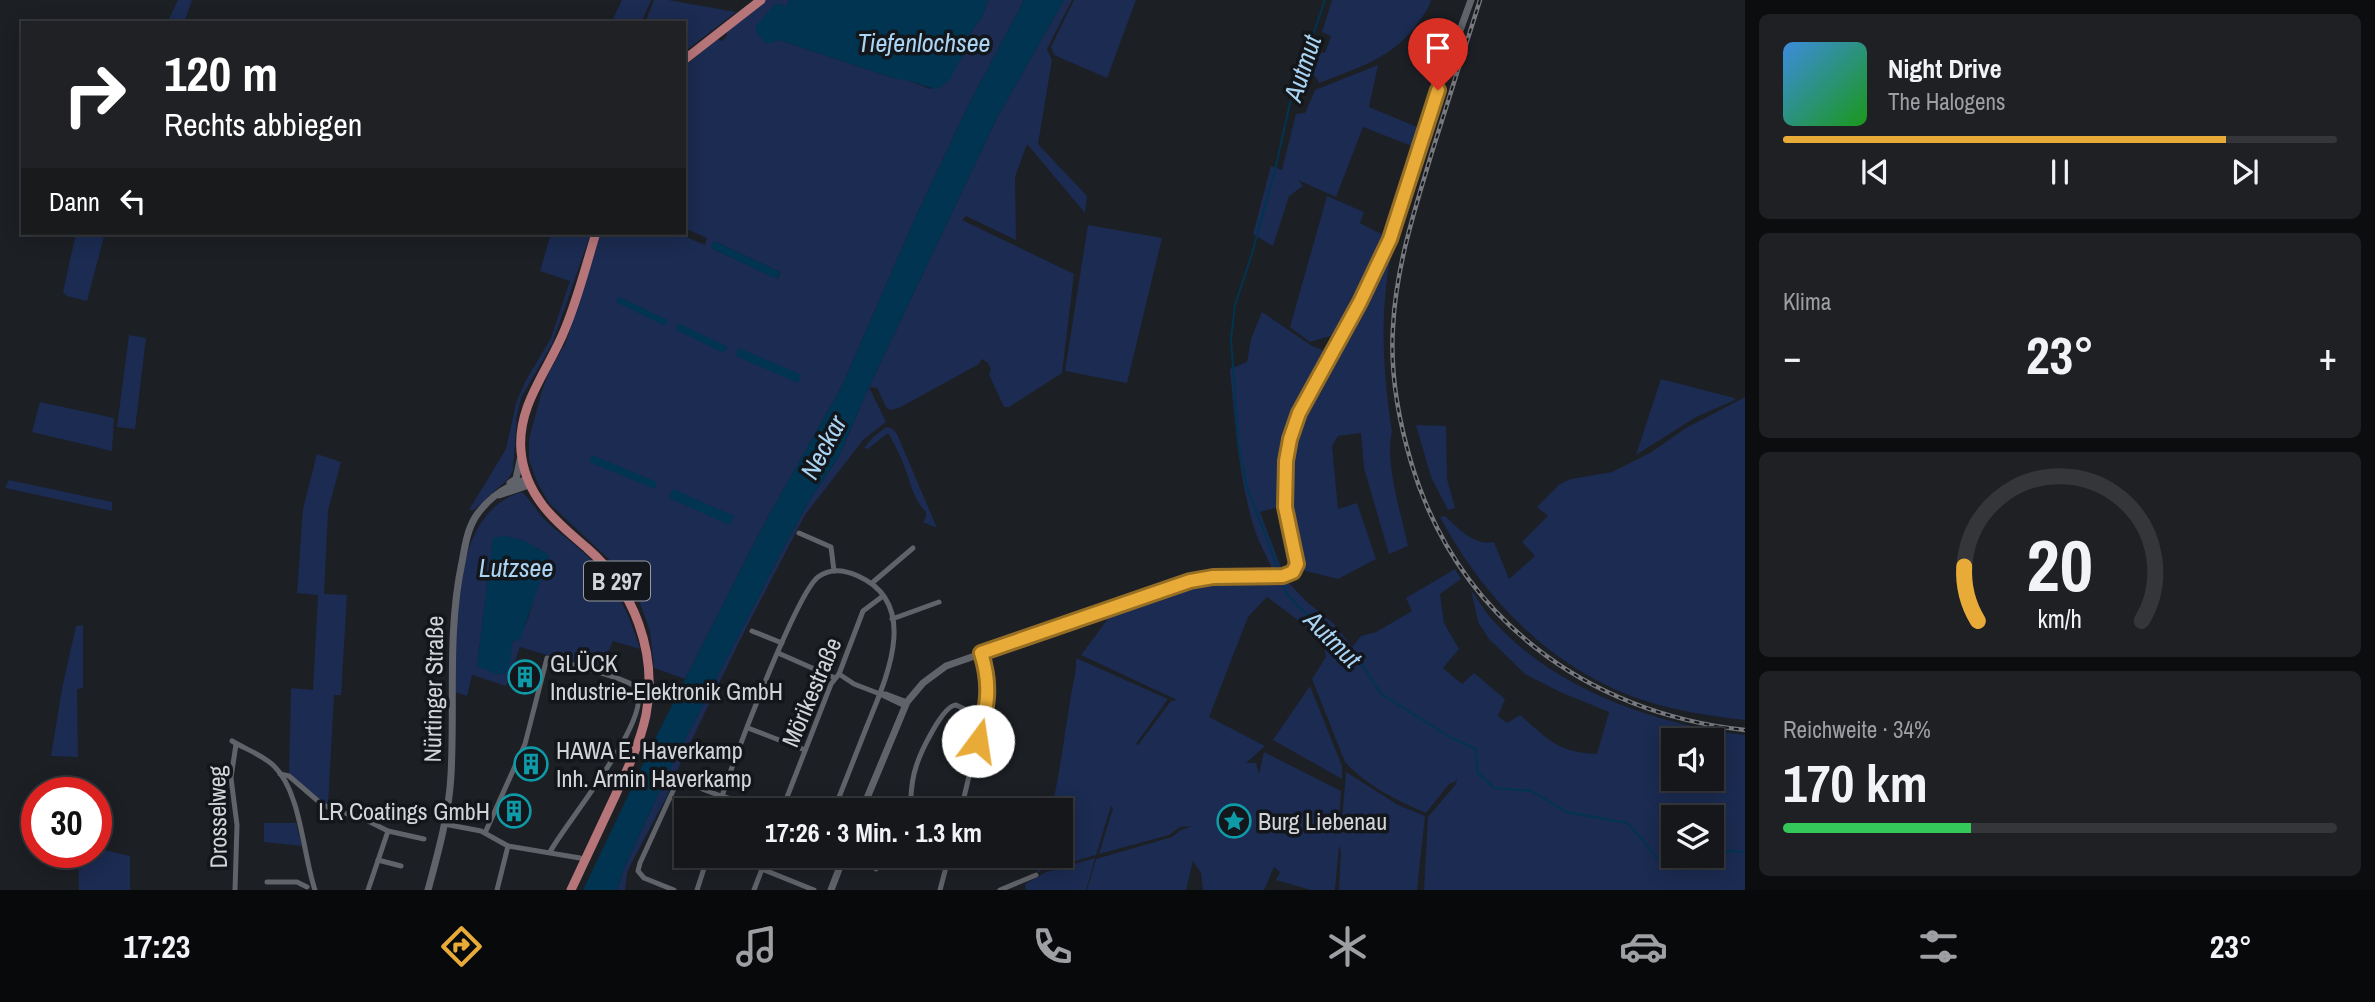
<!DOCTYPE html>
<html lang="de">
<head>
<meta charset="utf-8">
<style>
  :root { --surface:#15171b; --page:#1e2024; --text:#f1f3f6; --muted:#9d9fa3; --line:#34363a; --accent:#e8ab37 }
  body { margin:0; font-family:"Archivo Narrow",sans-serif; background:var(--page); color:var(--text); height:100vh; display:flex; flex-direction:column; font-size:26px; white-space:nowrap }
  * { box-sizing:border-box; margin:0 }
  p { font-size:23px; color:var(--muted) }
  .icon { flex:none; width:38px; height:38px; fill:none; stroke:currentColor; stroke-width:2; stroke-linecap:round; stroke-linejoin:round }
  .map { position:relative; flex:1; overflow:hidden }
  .sheet { display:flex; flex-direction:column; gap:14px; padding:14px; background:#0c0d0f; width:630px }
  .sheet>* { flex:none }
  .banner { position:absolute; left:21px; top:21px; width:665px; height:214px; border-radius:0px; box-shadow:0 4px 18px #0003,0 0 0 2px var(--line); background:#202124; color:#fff; overflow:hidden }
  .fabs { position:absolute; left:1661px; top:728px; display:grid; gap:14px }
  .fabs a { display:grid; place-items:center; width:63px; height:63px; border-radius:0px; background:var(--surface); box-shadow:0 4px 18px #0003,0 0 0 2px var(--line); font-size:35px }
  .speed { position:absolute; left:21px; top:777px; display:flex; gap:14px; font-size:35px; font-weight:700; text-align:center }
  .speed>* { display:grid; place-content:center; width:91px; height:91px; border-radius:50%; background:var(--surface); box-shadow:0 4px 18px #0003,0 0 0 2px var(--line); line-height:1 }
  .speed .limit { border:10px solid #d22; background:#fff; color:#111 }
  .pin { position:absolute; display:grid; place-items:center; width:60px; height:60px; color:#fff; margin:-72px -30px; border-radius:50% 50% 50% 0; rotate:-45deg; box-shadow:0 0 7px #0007 }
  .pin .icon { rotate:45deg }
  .me { position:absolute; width:77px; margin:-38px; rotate:14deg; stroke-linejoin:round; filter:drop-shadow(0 0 5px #0008) }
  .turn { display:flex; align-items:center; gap:24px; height:147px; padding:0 28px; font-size:32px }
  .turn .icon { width:91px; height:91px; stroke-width:2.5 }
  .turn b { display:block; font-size:49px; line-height:60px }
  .then { display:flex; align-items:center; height:66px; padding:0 28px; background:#0003; gap:14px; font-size:26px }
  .big { font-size:52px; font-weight:800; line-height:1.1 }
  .sheet .tile { flex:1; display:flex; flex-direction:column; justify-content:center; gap:10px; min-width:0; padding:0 24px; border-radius:10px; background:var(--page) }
  .sheet .dial { align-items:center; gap:0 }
  .dial svg { height:182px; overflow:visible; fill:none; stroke:var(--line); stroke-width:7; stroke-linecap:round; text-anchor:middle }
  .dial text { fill:var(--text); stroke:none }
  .song { display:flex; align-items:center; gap:21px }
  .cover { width:84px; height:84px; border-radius:10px; background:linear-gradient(135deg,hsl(210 70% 55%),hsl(120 70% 35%)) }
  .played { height:7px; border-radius:4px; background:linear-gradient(90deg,var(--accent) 80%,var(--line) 80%) }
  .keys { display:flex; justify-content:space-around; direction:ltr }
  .heat { display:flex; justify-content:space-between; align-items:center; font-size:38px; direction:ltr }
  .charge { height:10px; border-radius:5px; background:linear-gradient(90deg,#34c759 34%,var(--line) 0) }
  .trip { position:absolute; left:674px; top:798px; width:399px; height:70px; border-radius:0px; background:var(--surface); box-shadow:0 4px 18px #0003,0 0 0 2px var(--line); font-weight:800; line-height:70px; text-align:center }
  .tabs { display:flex; height:112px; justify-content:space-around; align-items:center; background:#08090b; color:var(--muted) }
  .tabs .icon { width:49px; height:49px }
  .tabs .current { color:var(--accent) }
  .tabs b { font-size:32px; color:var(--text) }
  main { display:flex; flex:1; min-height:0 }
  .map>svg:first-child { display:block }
</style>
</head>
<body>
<main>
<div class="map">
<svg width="1745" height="890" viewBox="0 0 1745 890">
  <rect width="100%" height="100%" fill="#1c1f24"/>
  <g fill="#1b2b51" fill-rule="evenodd">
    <path d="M178,0H192L184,23H167Z"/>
    <path d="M622,0H651L641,23H611Z"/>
    <path d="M654,0H668L736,12L684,52V23H645Z"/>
    <path d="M765,0H789L775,41L779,40L896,79H905L930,89L965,51L967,38L982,17L988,0H1024L969,104L916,216L842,386L764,524L685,679L654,668L650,631L638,598L615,565L549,503L537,482L529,460V439L541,394L548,374L566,342L601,233H677L705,245L707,238L684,228V67L716,39L722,41L727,36V31ZM714,241L780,272L778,279L711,248Z"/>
    <path d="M1064,0H1072L1047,49L1052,60L1038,144L1087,196L1085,213L1027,144L1015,177L1016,240L966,216L962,220L1074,274L1062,373L1009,407H1004L989,375L991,369L988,363L982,359L979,364L899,408L890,410L886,407L877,388L869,387L886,422L863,440L805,515L741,638L681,762L666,798L631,864L627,873L625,890H617L624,868L669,771L785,545L809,501L838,458L869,387L997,118Z"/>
    <path d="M1074,0H1136L1107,78L1054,55L1051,47Z"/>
    <path d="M1332,0H1431C1428,11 1421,18 1414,28C1390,59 1355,69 1319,83L1316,77L1309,73L1318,51L1325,53L1331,36L1322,32Z"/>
    <path d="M1378,65L1369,107L1417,127L1412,146L1363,127L1336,197L1298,180L1303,186L1289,196L1273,246L1253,234L1271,166L1282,170L1296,114L1305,113L1315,90Z"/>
    <path d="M1327,196L1364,212L1360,223L1383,235L1334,335L1310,342L1290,327Z"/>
    <path d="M1088,225L1162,238L1127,383L1065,371Z"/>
    <path d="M76,233H105L87,301L67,296L63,292Z"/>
    <path d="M551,233H591L552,344L521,398L517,415L513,470L509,478L474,510H469L506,449L516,403L525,382L551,338L570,281L540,271Z"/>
    <path d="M1394,240C1379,306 1382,366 1392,432C1384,460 1402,517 1408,546L1389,554L1364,468L1361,433L1338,436L1332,446L1338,509L1357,503L1376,559L1338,579L1298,569C1288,507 1280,475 1302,415Z"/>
    <path d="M1262,312L1312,346L1325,351C1293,405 1277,443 1278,507L1260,512L1282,570L1273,571C1266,554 1256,538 1252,521C1238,471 1235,420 1230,369L1247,362L1251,339Z"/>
    <path d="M129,335L146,338L135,429L117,427Z"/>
    <path d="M1661,379L1734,398L1735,400L1696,417L1636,455Z"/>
    <path d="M1745,397V720C1710,716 1674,711 1640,699C1552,669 1483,598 1440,517L1445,516C1459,529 1474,546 1494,542L1509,579L1535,556L1522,542L1548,516L1537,507L1560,484L1571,479L1612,472L1650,453L1686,428Z"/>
    <path d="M40,402L114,418L112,451L32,432Z"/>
    <path d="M1416,425L1446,426L1447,479L1455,508L1448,510L1431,477Z"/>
    <path d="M886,427L893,429L897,434L937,528L923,522L926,517V512C912,499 909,475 901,458C897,450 893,441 888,433L868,449L864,448L873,437Z"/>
    <path d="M317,454L341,462L328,511L324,594L347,595L341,695H334L328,805L289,776L291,688L313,690L318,595L297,593L303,509Z"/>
    <path d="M9,480L112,502V511L5,488Z"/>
    <path d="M522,492C531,500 537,512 546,521C558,532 571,541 583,552C614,581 628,610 640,649L613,641L601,671L520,647L506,686L472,675L467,696L455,692C456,632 449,512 522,492ZM506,536L540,549C536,576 536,616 517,638C507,649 490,657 477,666L488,579Z"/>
    <path d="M1455,569L1461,579L1440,594L1444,623L1459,649L1443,668L1462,684L1474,673L1505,699L1498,716L1507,723L1520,715C1549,740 1557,752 1597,754L1609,712L1560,692L1525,674L1489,639L1478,622L1471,590C1477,598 1483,608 1489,616C1549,687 1655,725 1745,735V890H1424L1428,817L1456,784L1457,778L1455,782L1449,784L1426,813C1396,800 1367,786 1345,762L1312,679L1326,657L1322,638L1267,597L1248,617L1209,717L1265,746L1246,763H1256L1259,774L1264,752L1341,791L1339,819L1342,821L1346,772L1398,805L1425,816L1417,890H1339L1341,851L1339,846L1335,890H1311L1276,880L1280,872L1274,867L1264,890H1203L1201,873L1193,861L1186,890H1087L1096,859L1172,837L1181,830L1192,826L1180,827L1169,835L1099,854L1113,808L1111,806L1096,855L1037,872L1041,856H1060V810H1051C1060,774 1064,738 1070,701C1072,686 1077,673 1076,658L1168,699L1136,744L1138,745L1171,701L1177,700L1081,655L1116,608L1205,579L1283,577L1307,602L1334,624L1352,647L1361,636L1376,632L1412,611L1406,598ZM1673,740H1712V779H1673ZM1673,817H1712V856H1673Z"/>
    <path d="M83,625V688L77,689L78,757L51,756L62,689L76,626Z"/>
    <path d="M1310,686L1342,766V779L1273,740Z"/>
    <path d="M264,823H296L302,846L264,842Z"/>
    <path d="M96,848L130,856V890H79L78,852H96Z"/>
    <path d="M1095,858L1086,890H1026L1025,884L1046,872Z"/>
  </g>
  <g fill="#013451">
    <path d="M789,0H988L982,17L967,38L965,51L950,79L939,89C923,88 911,78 896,79L779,40L772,43H766L756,32V26L775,4H780L786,7Z"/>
    <path d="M1024,0H1064L997,118L869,387L838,458L809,501L785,545L669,771L624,868L617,890H583L655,739L709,632L764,524L842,386L916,216L969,104Z"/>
    <path d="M714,241L780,272L777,279L711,248Z"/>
    <path d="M619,297L668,320L665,326L616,302Z"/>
    <path d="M678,323L728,347L724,353L676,330Z"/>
    <path d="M739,348L802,375L798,383L736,356Z"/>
    <path d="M592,455L657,482L655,489L589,462Z"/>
    <path d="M673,489L734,516L730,525L669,498Z"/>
    <path d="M506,536L525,541L549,555L520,640L517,639L512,642L511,660L505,674H496L477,666L493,538Z"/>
  </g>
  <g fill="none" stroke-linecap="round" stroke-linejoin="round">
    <g stroke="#013451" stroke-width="2">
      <path d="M1280,573L1247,487L1238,441L1231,339L1235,305L1251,257L1275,170L1290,103L1325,0"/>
      <path d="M1281,578L1286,593L1300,608L1331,631L1359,660L1381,694L1450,737L1476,749L1477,772L1494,788L1532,791L1566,812L1627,823L1643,840L1662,865L1685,870L1729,851L1745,852"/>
    </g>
    <g stroke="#606369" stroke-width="5">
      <path d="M799,533L831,547L834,571"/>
      <path d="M872,583L913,548"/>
      <path d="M892,619L939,602"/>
      <path d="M752,631L782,643"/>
      <path d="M778,653L835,678"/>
      <path d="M839,674L854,684L880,694"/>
      <path d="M905,706L880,694H886L907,702"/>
      <path d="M748,728L805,750"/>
      <path d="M232,741C245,749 263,755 274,766C301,792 303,855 315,890"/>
      <path d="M280,774L289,776L318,801L329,808L364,819L388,831L424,839"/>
      <path d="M718,810C726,777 796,594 818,577C830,568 845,570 858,576C922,604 885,681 867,726C856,754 845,782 834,810"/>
      <path d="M782,810L831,684L839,674L863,611L883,596"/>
      <path d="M910,810C911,796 911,780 916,767C920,753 943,705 956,705L984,718"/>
      <path d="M930,810H961"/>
      <path d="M961,810L988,696L987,677L981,653"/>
      <path d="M444,824L481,831L508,846L580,858"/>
      <path d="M485,833L525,744L547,658C564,663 624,677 634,686C661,710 563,826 550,852"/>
      <path d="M378,860L401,866"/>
      <path d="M762,869L814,890"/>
      <path d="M876,869L881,856"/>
      <path d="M267,882H297L307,887"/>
      <path d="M235,890L237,825L231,778L236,744"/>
      <path d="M368,890L388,831"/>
      <path d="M497,890L508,846"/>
      <path d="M674,890L644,878L638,871L640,863L678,780L721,796L769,810"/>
      <path d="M697,890L708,856"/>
      <path d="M754,890L767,856"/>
      <path d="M940,890L949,856"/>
      <path d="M1000,890L1036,875"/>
    </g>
    <g stroke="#606369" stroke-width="7">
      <path d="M510,483L516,479L520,460"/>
      <path d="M499,495L529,485"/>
      <path d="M862,810L907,702L923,683L946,666L1190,581L1213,577L1283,576L1293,572L1297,564L1285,507L1286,461L1290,439L1299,413L1360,301L1390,239L1422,136L1471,0"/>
      <path d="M428,890C438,853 449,814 451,775C455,703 447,633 462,562C465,546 467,530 476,516C489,497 506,486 527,479"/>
      <path d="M831,890L844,856"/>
    </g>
    <g stroke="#b67579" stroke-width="9">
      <path d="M684,60L761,0"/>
      <path d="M571,890C586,858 601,826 616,794C628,768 640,743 646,715C658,653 634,589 587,548C555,521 525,496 521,451C517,404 549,370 565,329C578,298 586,265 596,233"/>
    </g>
    <defs>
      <path id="rail" d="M1480,0C1464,50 1448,101 1432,152C1415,209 1396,266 1393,327C1390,373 1398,418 1411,462C1457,617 1586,713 1745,730"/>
    </defs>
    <use href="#rail" stroke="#77797e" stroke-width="4.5"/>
    <use href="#rail" stroke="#13161a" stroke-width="2" stroke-dasharray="5" stroke-linecap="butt"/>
  </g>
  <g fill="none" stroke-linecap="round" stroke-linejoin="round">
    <defs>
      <path id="route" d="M978,741C987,707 992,687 981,653L1190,581L1213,577L1283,576L1293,572L1297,564L1285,507L1286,461L1290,439L1299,413L1360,302L1390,239L1438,90"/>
    </defs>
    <use href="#route" stroke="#976f24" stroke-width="18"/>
    <use href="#route" stroke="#e8ab37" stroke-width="12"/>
  </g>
  <defs>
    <symbol id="building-ring" viewBox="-11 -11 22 22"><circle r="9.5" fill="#13161a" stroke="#0f9aa8" stroke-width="1.5"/><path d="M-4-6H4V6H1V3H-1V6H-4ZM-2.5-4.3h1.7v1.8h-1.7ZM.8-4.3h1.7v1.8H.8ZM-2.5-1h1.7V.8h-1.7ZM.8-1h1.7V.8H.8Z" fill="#0f9aa8"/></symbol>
    <symbol id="sight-ring" viewBox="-11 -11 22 22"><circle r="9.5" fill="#13161a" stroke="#0f9aa8" stroke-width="1.5"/><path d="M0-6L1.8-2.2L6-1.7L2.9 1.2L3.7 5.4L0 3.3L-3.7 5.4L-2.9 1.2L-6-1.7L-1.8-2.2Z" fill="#0f9aa8"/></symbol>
  </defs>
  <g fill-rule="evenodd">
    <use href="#building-ring" x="506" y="658" width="38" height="38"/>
    <use href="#building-ring" x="512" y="745" width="38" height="38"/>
    <use href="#building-ring" x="495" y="792" width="38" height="38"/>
    <use href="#sight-ring" x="1215" y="802" width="38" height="38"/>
  </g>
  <g text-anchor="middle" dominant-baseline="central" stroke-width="7" stroke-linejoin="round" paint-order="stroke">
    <rect fill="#13161a" stroke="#9a9ca0" stroke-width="2" x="584" y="561.5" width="66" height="39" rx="5"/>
    <g font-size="23" font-weight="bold" fill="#d4d5d9">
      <text x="617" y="581">B 297</text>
    </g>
    <g font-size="24" fill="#d4d5d9" stroke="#13161a" text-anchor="start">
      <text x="550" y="663">GLÜCK<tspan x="550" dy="28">Industrie-Elektronik GmbH</tspan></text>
      <text x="556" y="750">HAWA E. Haverkamp<tspan x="556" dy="28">Inh. Armin Haverkamp</tspan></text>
      <text x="490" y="811" text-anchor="end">LR Coatings GmbH</text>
      <text x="1258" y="821">Burg Liebenau</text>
    </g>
    <g font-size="24" fill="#d4d5d9" stroke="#13161a">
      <text transform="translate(433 689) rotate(-89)">Nürtinger Straße</text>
      <text transform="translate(811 692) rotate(-67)">Mörikestraße</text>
      <text transform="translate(217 817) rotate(-91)">Drosselweg</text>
    </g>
    <g font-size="26" font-style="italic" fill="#abd4f3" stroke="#13161a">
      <text x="924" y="42">Tiefenlochsee</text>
      <text transform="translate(1302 68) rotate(-72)">Autmut</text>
      <text transform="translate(823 447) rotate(-62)">Neckar</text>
      <text x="516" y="567">Lutzsee</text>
      <text transform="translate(1333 639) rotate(45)">Autmut</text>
    </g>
  </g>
</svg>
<div class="fabs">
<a><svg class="icon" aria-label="sound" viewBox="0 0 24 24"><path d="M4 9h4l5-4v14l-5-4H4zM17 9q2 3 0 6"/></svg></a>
<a><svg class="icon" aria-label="layers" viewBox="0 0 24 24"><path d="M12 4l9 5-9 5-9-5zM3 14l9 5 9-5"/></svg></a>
</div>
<div class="speed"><div class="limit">30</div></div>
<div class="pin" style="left:1438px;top:90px;background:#d93025"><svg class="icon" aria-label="arrive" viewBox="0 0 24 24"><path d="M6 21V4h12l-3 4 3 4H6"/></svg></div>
<svg class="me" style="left:978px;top:741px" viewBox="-20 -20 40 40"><circle r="19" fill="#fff"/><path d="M0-13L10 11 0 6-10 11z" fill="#e8ab37"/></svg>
<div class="trip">17:26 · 3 Min. · 1.3 km</div>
<div class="banner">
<div class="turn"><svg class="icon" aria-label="right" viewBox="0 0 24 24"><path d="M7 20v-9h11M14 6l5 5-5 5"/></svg><div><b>120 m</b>Rechts abbiegen</div></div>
<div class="then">Dann<svg class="icon" aria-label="left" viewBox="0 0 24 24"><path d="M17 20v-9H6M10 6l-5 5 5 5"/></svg></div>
</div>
</div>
<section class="sheet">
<div class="tile">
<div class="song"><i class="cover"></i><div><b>Night Drive</b><p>The Halogens</p></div></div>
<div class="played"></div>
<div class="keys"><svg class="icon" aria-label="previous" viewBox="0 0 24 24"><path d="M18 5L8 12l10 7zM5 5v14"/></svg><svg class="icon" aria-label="pause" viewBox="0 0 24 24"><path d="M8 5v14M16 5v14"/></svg><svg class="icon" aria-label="next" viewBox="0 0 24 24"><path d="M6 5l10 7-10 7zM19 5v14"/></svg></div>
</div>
<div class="tile"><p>Klima</p>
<div class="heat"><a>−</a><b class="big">23°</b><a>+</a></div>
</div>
<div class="tile dial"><svg viewBox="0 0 100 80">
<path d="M14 69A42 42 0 1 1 86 69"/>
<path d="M14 69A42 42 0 0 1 8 45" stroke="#e8ab37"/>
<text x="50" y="56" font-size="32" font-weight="700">20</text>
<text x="50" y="72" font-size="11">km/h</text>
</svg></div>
<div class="tile"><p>Reichweite · 34%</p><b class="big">170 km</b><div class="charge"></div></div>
</section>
</main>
<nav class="tabs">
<b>17:23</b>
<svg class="icon current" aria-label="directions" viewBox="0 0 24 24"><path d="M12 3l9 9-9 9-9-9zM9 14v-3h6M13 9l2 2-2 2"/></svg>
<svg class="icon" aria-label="music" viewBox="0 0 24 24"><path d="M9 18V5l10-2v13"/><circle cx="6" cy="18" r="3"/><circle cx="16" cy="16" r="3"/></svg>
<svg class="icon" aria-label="phone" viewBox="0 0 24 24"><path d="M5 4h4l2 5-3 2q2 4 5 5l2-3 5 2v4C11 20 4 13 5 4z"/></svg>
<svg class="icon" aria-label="climate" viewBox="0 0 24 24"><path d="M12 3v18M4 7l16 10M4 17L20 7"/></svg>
<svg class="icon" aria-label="car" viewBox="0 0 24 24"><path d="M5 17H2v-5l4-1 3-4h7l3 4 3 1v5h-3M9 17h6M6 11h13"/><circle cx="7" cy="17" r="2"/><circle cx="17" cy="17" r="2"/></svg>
<svg class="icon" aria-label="filters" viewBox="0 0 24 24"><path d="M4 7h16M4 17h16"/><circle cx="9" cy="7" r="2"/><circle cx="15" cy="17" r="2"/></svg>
<b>23°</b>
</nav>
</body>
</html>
